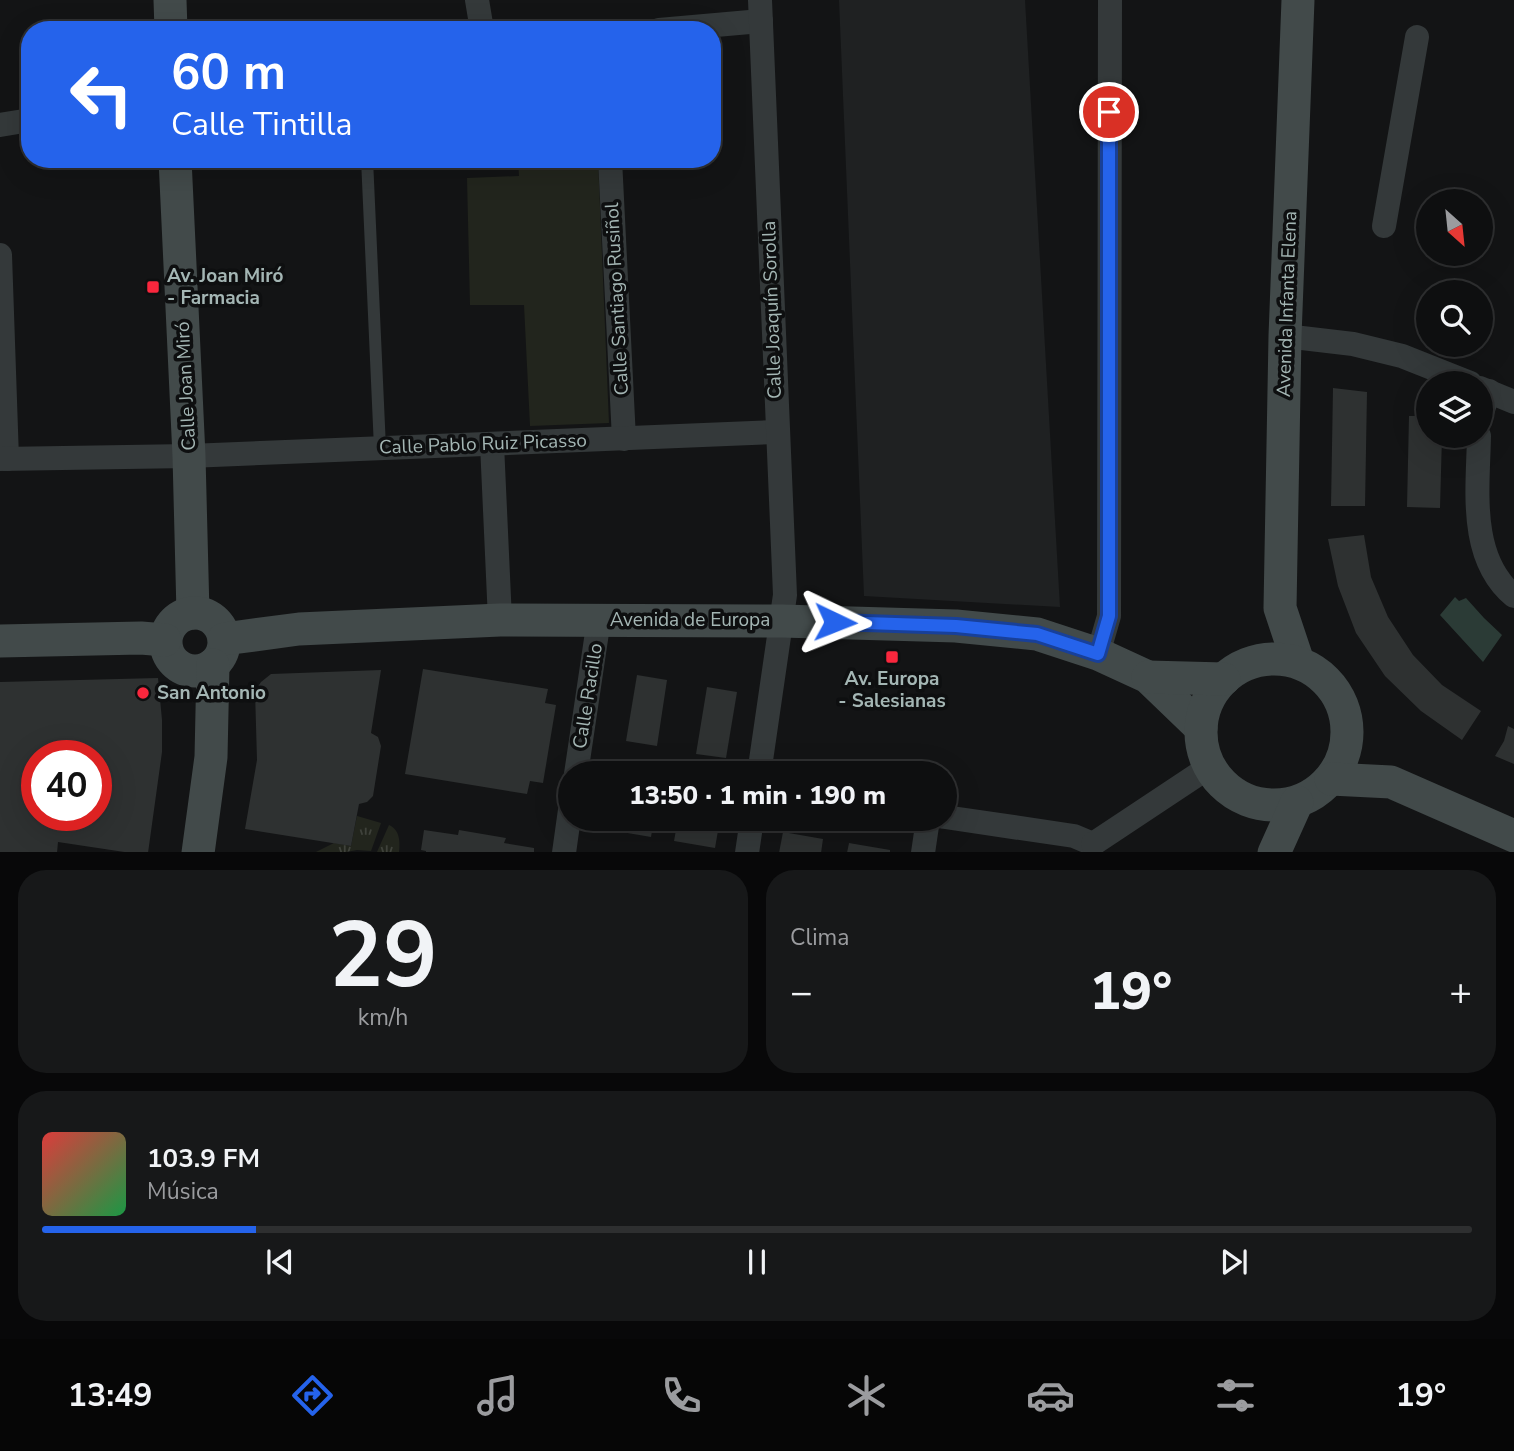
<!DOCTYPE html>
<html lang="es">
<head>
<meta charset="utf-8">
<style>
  :root { --surface:#0e0f10; --page:#171819; --text:#f1f3f6; --muted:#9b9c9f; --line:#2e2f30; --accent:#2563eb }
  body { margin:0; font-family:"Nunito Sans",sans-serif; background:var(--page); color:var(--text); height:100vh; display:flex; flex-direction:column; font-size:26px; white-space:nowrap }
  * { box-sizing:border-box; margin:0 }
  p { font-size:23px; color:var(--muted) }
  .icon { flex:none; width:38px; height:38px; fill:none; stroke:currentColor; stroke-width:2; stroke-linecap:round; stroke-linejoin:round }
  .map { position:relative; height:852px; overflow:hidden }
  .panel { display:flex; flex-direction:column; gap:18px; padding:18px; background:#080809; flex:1 }
  .panel>* { flex:none }
  .hud { position:absolute; left:21px; top:21px; width:700px; height:147px; border-radius:28px; box-shadow:0 7px 28px #0002,0 0 0 2px var(--line); background:#2563eb; color:#fff; overflow:hidden }
  .needle { width:46px; rotate:153deg }
  .controls { position:absolute; left:1416px; top:189px; display:grid; gap:14px }
  .controls a { display:grid; place-items:center; width:77px; height:77px; border-radius:50%; background:var(--surface); box-shadow:0 7px 28px #0002,0 0 0 2px var(--line); font-size:35px }
  .speed { position:absolute; left:21px; top:740px; display:flex; gap:14px; font-size:35px; font-weight:700; text-align:center }
  .speed>* { display:grid; place-content:center; width:91px; height:91px; border-radius:50%; background:var(--surface); box-shadow:0 7px 28px #0002,0 0 0 2px var(--line); line-height:1 }
  .speed .limit { border:10px solid #d22; background:#fff; color:#111 }
  .pin { position:absolute; display:grid; place-items:center; width:60px; height:60px; color:#fff; margin:-30px; border:4px solid #fff; border-radius:50%; box-shadow:0 2px 7px #0007 }
  .me { position:absolute; width:77px; margin:-38px; rotate:92deg; stroke-linejoin:round; filter:drop-shadow(0 0 5px #0008) }
  .turn { display:flex; align-items:center; gap:24px; height:147px; padding:0 35px; font-size:32px }
  .turn .icon { width:91px; height:91px; stroke-width:2.5 }
  .turn b { display:block; font-size:49px; line-height:60px }
  .big { font-size:52px; font-weight:800; line-height:1.1 }
  .panel .card { flex:1; display:flex; flex-direction:column; justify-content:center; gap:10px; min-width:0; padding:0 24px; border-radius:28px; background:var(--page) }
  .panel .dial { align-items:center; gap:0 }
  .dial b { font-size:91px; line-height:1 }
  .song { display:flex; align-items:center; gap:21px }
  .cover { width:84px; height:84px; border-radius:10px; background:linear-gradient(135deg,hsl(0 70% 55%),hsl(140 70% 35%)) }
  .played { height:7px; border-radius:4px; background:linear-gradient(90deg,var(--accent) 15%,var(--line) 15%) }
  .keys { display:flex; justify-content:space-around; direction:ltr }
  .heat { display:flex; justify-content:space-between; align-items:center; font-size:38px; direction:ltr }
  .panel .tiles { flex:1; display:grid; gap:18px; grid-template-columns:1fr 1fr }
  .card:last-child { grid-column:span 2 }
  .trip { position:absolute; left:558px; top:761px; width:399px; height:70px; border-radius:35px; background:var(--surface); box-shadow:0 7px 28px #0002,0 0 0 2px var(--line); font-weight:800; line-height:70px; text-align:center }
  .dock { display:flex; height:112px; justify-content:space-around; align-items:center; background:#060606; color:var(--muted) }
  .dock .icon { width:49px; height:49px }
  .dock .current { color:var(--accent) }
  .dock b { font-size:32px; color:var(--text) }
  .map>svg:first-child { display:block }
</style>
</head>
<body>
<div class="map">
<svg width="1514" height="853" viewBox="0 0 1514 853">
  <defs>
    <pattern id="grass-tufts" width="24" height="20" patternUnits="userSpaceOnUse" patternTransform="scale(1.75)"><rect width="24" height="20" fill="#22251d"/><path d="M3 7l-1-3M5 7V3M7 7l1-3M15 17l-1-3M17 17v-4M19 17l1-3" fill="none" stroke="#3f423b"/></pattern>
  </defs>
  <rect width="100%" height="100%" fill="#131415"/>
  <path fill="#1f2122" d="M839,0H1025L1060,607L864,596Z"/>
  <g fill="url(#grass-tufts)">
    <path d="M357,816L381,823L371,851L357,850L346,852L314,853L334,843L351,846Z"/>
    <path d="M389,825C400,830 400,842 399,852H377Z"/>
  </g>
  <path fill="#22251d" d="M518,159H598L609,423L530,426L524,305H470L467,178L519,176Z"/>
  <path fill="#2b3b36" d="M1455,597L1459,601L1466,598L1484,618L1502,635L1483,662L1440,615Z"/>
  <g fill="#2e3131" fill-rule="evenodd">
    <path d="M1333,388L1367,392L1365,506H1331Z"/>
    <path d="M1409,416H1428V436H1442L1440,508L1407,507Z"/>
    <path d="M1364,535L1371,577L1388,617L1413,655L1442,685L1481,711L1462,740L1421,711L1385,676L1356,633L1338,586L1328,539Z"/>
    <path d="M423,669L548,689L545,703L556,705L543,783L530,781L527,794L405,774Z"/>
    <path d="M381,670L371,733L378,737L381,746L373,796L367,802L359,804L351,846L245,829L257,760L255,691L261,682L271,674Z"/>
    <path d="M637,675L667,680L657,746L626,741Z"/>
    <path d="M158,678L162,720V752L148,853H131L58,842L57,853H0V682ZM37,756H96V816H37Z"/>
    <path d="M707,687L737,692L726,758L696,754Z"/>
    <path d="M1508,726L1514,729V764L1495,756L1504,741Z"/>
    <path d="M620,768L645,772V774H620Z"/>
    <path d="M612,819H654L651,837L610,830Z"/>
    <path d="M678,819H720L715,848L674,841Z"/>
    <path d="M424,830L458,835L459,830L506,838L504,843L534,848V853H426V851L421,850Z"/>
    <path d="M783,832L823,839L821,853H779Z"/>
    <path d="M849,843L890,850V853H847Z"/>
  </g>
  <g fill="none" stroke-linecap="round" stroke-linejoin="round">
    <path stroke="#34393a" stroke-width="12" d="M367,159L380,448"/>
    <g stroke="#34393a" stroke-width="24">
      <path d="M477,0L482,30"/>
      <path d="M659,30L761,21"/>
      <path d="M0,125L30,120"/>
      <path d="M610,159L624,439"/>
      <path d="M1384,226L1417,37"/>
      <path d="M0,255L7,459"/>
      <path d="M1285,336L1353,344L1402,356L1470,383"/>
      <path d="M1480,388L1514,402"/>
      <path d="M1480,419L1489,391"/>
      <path d="M1479,436C1478,489 1468,558 1514,596"/>
      <path d="M492,444L500,620"/>
      <path d="M0,459L189,456L777,432"/>
      <path d="M1098,654L1109,616L1110,0"/>
      <path d="M576,774L599,619"/>
      <path d="M759,774L785,595L760,0"/>
      <path d="M945,817L1074,836L1093,844"/>
      <path d="M1093,844L1209,767"/>
      <path d="M564,853L570,810"/>
      <path d="M747,853L752,819"/>
      <path d="M923,853L928,819"/>
    </g>
    <g stroke="#424a4a" stroke-width="33">
      <path d="M170,0L171,30"/>
      <path d="M1298,0L1285,336L1280,608L1298,662"/>
      <path d="M175,159L189,456L193,613"/>
      <circle cx="195" cy="642" r="29"/>
      <path d="M224,639L299,629L500,620L782,621L956,626L1037,634L1098,654L1148,677L1201,728"/>
      <path d="M0,641L141,638L165,640"/>
      <circle cx="1274" cy="732" r="73"/>
      <path d="M1148,677L1224,679"/>
      <path d="M1331,779L1391,782L1514,836"/>
      <path d="M198,853L211,757L213,665"/>
      <path d="M1274,853L1297,802"/>
    </g>
  </g>
  <g fill="none" stroke-linecap="round" stroke-linejoin="round">
    <defs>
      <path id="route" d="M835,622L956,626L1037,634L1098,654L1109,616V112"/>
    </defs>
    <use href="#route" stroke="#184099" stroke-width="18"/>
    <use href="#route" stroke="#2563eb" stroke-width="12"/>
  </g>
  <g fill="#f9273d" stroke="#0e0f10" stroke-width="2.5">
    <rect x="146" y="280" width="14" height="14" rx="3.5"/>
    <rect x="885" y="650" width="14" height="14" rx="3.5"/>
    <circle cx="143" cy="693" r="7"/>
  </g>
  <g text-anchor="middle" dominant-baseline="central" stroke-width="7" stroke-linejoin="round" paint-order="stroke">
    <g font-size="19" font-weight="bold" fill="#a4b6b4" stroke="#0e0f10" text-anchor="start">
      <text x="167" y="276">Av. Joan Miró<tspan x="167" dy="22">- Farmacia</tspan></text>
      <text x="892" y="679" text-anchor="middle">Av. Europa<tspan x="892" dy="22">- Salesianas</tspan></text>
      <text x="157" y="693">San Antonio</text>
    </g>
    <g font-size="19" fill="#a4b6b4" stroke="#0e0f10">
      <text transform="translate(617 299) rotate(-93)">Calle Santiago Rusiñol</text>
      <text transform="translate(1287 304) rotate(-88)">Avenida Infanta Elena</text>
      <text transform="translate(772 310) rotate(-92)">Calle Joaquín Sorolla</text>
      <text transform="translate(186 386) rotate(-93)">Calle Joan Miró</text>
      <text transform="translate(483 444) rotate(-2)">Calle Pablo Ruiz Picasso</text>
      <text x="690" y="620">Avenida de Europa</text>
      <text transform="translate(588 696) rotate(-81)">Calle Racillo</text>
    </g>
  </g>
</svg>
<div class="controls">
<a><svg class="needle" viewBox="-14 -14 28 28"><path d="M0-13l5 13h-10z" fill="#e53935"/><path d="M0 13l5-13h-10z" fill="#9b9c9f"/></svg></a>
<a><svg class="icon" aria-label="search" viewBox="0 0 24 24"><circle cx="10" cy="10" r="6"/><path d="M15 15l6 6"/></svg></a>
<a><svg class="icon" aria-label="layers" viewBox="0 0 24 24"><path d="M12 4l9 5-9 5-9-5zM3 14l9 5 9-5"/></svg></a>
</div>
<div class="speed"><div class="limit">40</div></div>
<div class="pin" style="left:1109px;top:112px;background:#d93025"><svg class="icon" aria-label="arrive" viewBox="0 0 24 24"><path d="M6 21V4h12l-3 4 3 4H6"/></svg></div>
<svg class="me" style="left:835px;top:622px" viewBox="-20 -20 40 40"><path d="M0-17L14 15 0 8-14 15z" fill="#2563eb" stroke="#fff" stroke-width="4"/></svg>
<div class="trip">13:50 · 1 min · 190 m</div>
<div class="hud">
<div class="turn"><svg class="icon" aria-label="left" viewBox="0 0 24 24"><path d="M17 20v-9H6M10 6l-5 5 5 5"/></svg><div><b>60 m</b>Calle Tintilla</div></div>
</div>
</div>
<section class="panel">
<div class="tiles">
<div class="card dial"><b>29</b><p>km/h</p></div>
<div class="card"><p>Clima</p>
<div class="heat"><a>−</a><b class="big">19°</b><a>+</a></div>
</div>
<div class="card">
<div class="song"><i class="cover"></i><div><b>103.9 FM</b><p>Música</p></div></div>
<div class="played"></div>
<div class="keys"><svg class="icon" aria-label="previous" viewBox="0 0 24 24"><path d="M18 5L8 12l10 7zM5 5v14"/></svg><svg class="icon" aria-label="pause" viewBox="0 0 24 24"><path d="M8 5v14M16 5v14"/></svg><svg class="icon" aria-label="next" viewBox="0 0 24 24"><path d="M6 5l10 7-10 7zM19 5v14"/></svg></div>
</div>
</div>
</section>
<nav class="dock">
<b>13:49</b>
<svg class="icon current" aria-label="directions" viewBox="0 0 24 24"><path d="M12 3l9 9-9 9-9-9zM9 14v-3h6M13 9l2 2-2 2"/></svg>
<svg class="icon" aria-label="music" viewBox="0 0 24 24"><path d="M9 18V5l10-2v13"/><circle cx="6" cy="18" r="3"/><circle cx="16" cy="16" r="3"/></svg>
<svg class="icon" aria-label="phone" viewBox="0 0 24 24"><path d="M5 4h4l2 5-3 2q2 4 5 5l2-3 5 2v4C11 20 4 13 5 4z"/></svg>
<svg class="icon" aria-label="climate" viewBox="0 0 24 24"><path d="M12 3v18M4 7l16 10M4 17L20 7"/></svg>
<svg class="icon" aria-label="car" viewBox="0 0 24 24"><path d="M5 17H2v-5l4-1 3-4h7l3 4 3 1v5h-3M9 17h6M6 11h13"/><circle cx="7" cy="17" r="2"/><circle cx="17" cy="17" r="2"/></svg>
<svg class="icon" aria-label="filters" viewBox="0 0 24 24"><path d="M4 7h16M4 17h16"/><circle cx="9" cy="7" r="2"/><circle cx="15" cy="17" r="2"/></svg>
<b>19°</b>
</nav>
</body>
</html>
